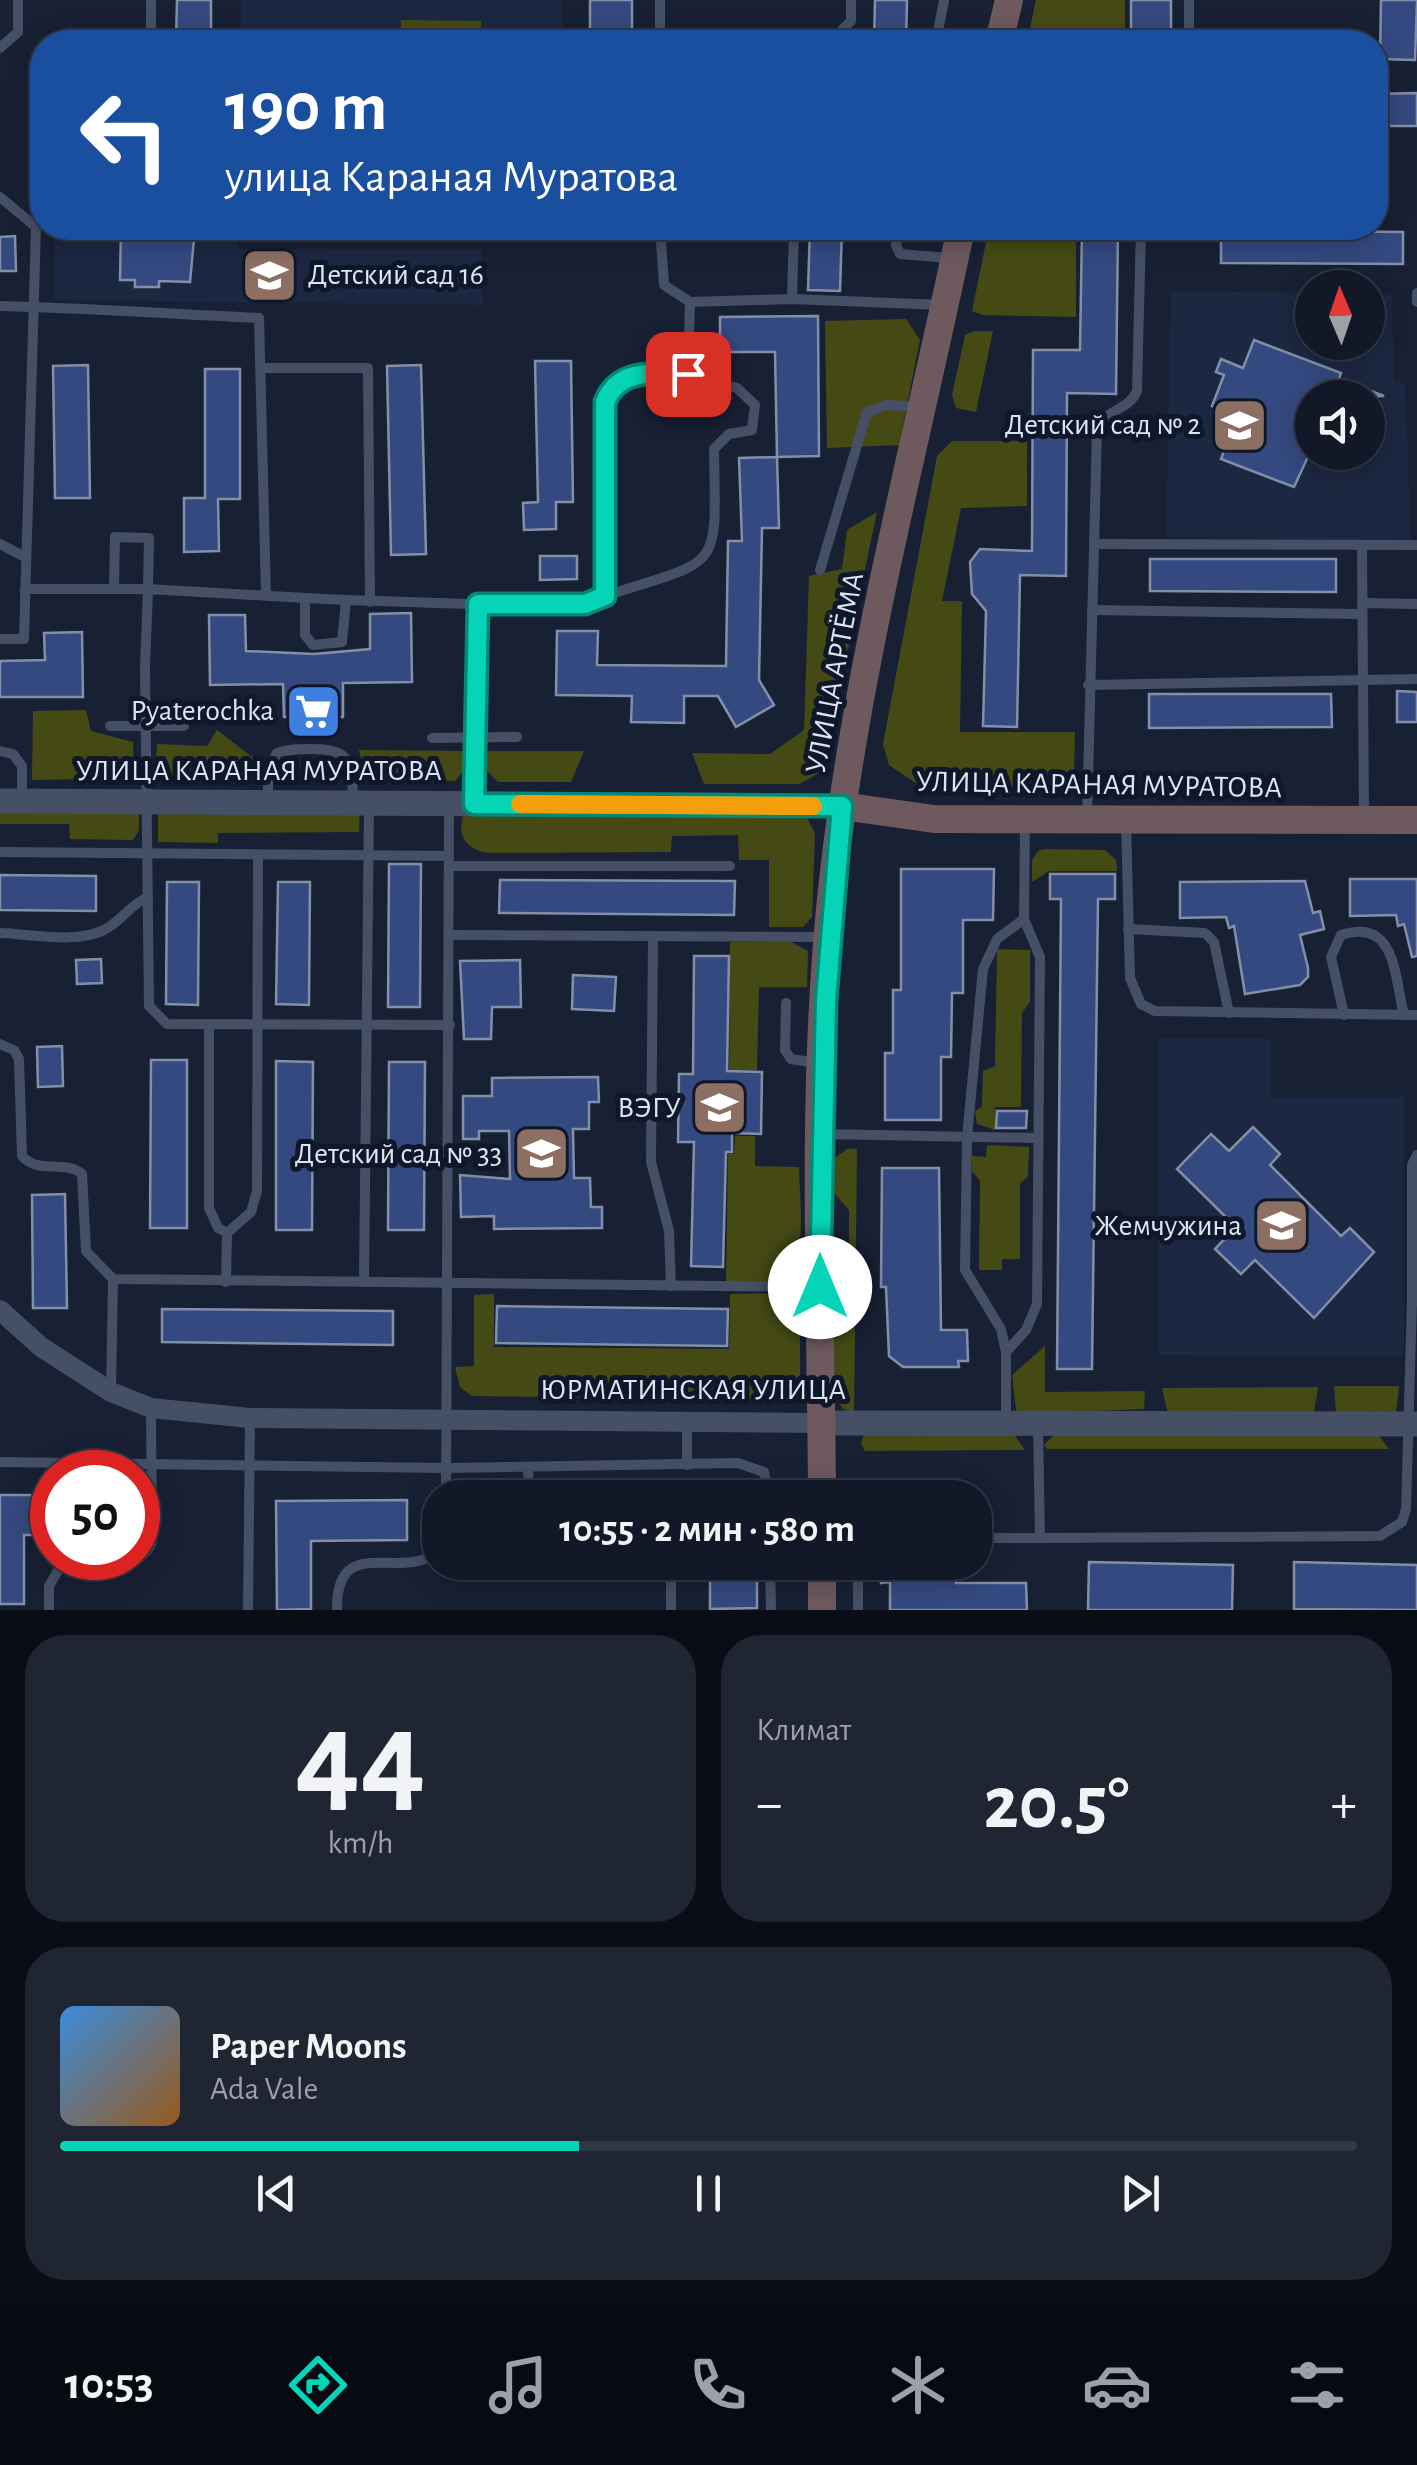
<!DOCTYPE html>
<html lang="ru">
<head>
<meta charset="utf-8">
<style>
  :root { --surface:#121827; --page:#1f2533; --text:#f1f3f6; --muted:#9ca0a7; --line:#313744; --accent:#05d5b6 }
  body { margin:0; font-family:"Alegreya Sans",sans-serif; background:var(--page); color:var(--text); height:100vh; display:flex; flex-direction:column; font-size:38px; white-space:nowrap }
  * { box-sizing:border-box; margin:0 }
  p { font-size:32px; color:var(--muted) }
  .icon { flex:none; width:55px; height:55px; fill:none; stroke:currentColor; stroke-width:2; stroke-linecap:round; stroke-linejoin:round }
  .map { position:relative; height:1610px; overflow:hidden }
  .drawer { display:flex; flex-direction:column; gap:25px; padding:25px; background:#0a0d15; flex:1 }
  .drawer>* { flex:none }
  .hud { position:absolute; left:30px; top:30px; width:1358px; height:210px; border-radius:40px; box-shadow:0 5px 25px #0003,0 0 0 2px var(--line); background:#1a4fa0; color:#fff; overflow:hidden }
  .needle { width:65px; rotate:358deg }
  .buttons { position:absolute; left:1295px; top:270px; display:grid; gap:20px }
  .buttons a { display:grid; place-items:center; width:90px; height:90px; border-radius:50%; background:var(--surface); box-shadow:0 5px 25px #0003,0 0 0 2px var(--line); font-size:50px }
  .speed { position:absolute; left:30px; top:1450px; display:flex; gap:20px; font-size:50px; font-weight:700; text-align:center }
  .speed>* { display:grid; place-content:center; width:130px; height:130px; border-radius:50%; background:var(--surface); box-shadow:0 5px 25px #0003,0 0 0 2px var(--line); line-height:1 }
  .speed .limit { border:15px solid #d22; background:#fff; color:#111 }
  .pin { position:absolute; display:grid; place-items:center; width:85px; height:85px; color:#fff; margin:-42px; border-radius:20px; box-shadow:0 5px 15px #0006 }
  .me { position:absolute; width:110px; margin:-55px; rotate:0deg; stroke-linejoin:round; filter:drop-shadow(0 0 8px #0008) }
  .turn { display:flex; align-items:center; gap:35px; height:210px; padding:0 30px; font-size:45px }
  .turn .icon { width:130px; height:130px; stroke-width:2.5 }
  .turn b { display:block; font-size:70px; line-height:85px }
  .big { font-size:75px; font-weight:700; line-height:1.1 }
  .drawer .tile { flex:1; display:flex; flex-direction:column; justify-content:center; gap:15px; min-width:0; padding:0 35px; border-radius:40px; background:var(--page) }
  .drawer .dial { align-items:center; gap:0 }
  .dial b { font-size:130px; line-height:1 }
  .song { display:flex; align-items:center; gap:30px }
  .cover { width:120px; height:120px; border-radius:15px; background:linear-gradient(135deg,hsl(210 70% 55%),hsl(30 70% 35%)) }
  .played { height:10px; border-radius:5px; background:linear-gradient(90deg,var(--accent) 40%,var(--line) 40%) }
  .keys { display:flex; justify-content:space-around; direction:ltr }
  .heat { display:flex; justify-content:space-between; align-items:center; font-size:55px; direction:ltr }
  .drawer .tiles { flex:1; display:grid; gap:25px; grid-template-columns:1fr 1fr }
  .tile:last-child { grid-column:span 2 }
  .trip { position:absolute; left:422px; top:1480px; width:570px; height:100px; border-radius:40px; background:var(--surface); box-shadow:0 5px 25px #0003,0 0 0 2px var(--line); font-weight:700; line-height:100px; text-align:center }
  .menu { display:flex; height:160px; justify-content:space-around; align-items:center; background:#070a10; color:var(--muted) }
  .menu .icon { width:70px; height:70px }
  .menu .on { color:var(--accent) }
  .menu b { font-size:45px; color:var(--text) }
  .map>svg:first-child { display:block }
</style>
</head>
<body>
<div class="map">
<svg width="1417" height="1610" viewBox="0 0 1417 1610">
  <rect width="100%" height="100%" fill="#182034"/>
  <g fill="#1c2741" fill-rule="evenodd">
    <rect x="241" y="0" width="321" height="42"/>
    <path d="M55,228H559V240L238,242V249L482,250L483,305L55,300Z"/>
    <path d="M1171,291L1312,293V342H1368V294L1392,295L1394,381L1405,383L1411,541L1166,537ZM1312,398H1368V452H1312Z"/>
    <path d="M1159,1039H1270L1271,1097H1404V1356L1158,1355Z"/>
  </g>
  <g fill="#454a15">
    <path d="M1036,0H1125V42H1027Z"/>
    <path d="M401,20L481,21V42H401Z"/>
    <path d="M989,228H1076V317L983,315L972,311Z"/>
    <path d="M906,319L920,340L899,445L827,448L825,321Z"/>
    <path d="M974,331H993L976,412L956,408L952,395L965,335Z"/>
    <path d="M952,441H1027V506L961,508L942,601H962L960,732H1075L1074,776L1066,790H926L889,765L883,744L937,456Z"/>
    <path d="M877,512L822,771L800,784H704L692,753L770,754L804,730L809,576L842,569L847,530Z"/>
    <path d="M86,710L91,731L133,742L134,778L32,780L33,711Z"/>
    <path d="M217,730L256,760L259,780L155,779L157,744L207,746Z"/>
    <path d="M359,750L466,751L465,770L455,781L367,780Z"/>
    <path d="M486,751H584L571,782H498L486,770Z"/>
    <path d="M0,802L139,804V830L133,840L70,839L69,824H0Z"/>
    <path d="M158,805H360L359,832L218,833V843L158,842Z"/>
    <path d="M464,814H805L815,833L812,917L803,927H769V860H739L738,835L672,836L671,852L488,853C466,849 456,835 464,814Z"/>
    <path d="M1046,849L1105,850L1116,860L1117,871H1049L1032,882V860L1039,850Z"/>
    <path d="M730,942H791L808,951L807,987H759L757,1070H729Z"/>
    <path d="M997,949L1030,950V1002L1022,1013L1021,1107H995V1130L977,1124L975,1111L982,1107L983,1071L995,1066Z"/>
    <path d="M735,1136H755V1166L799,1167C799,1190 809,1275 783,1282C766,1286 743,1282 726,1282L728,1154H734Z"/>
    <path d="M987,1145L1029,1147L1028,1176L1020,1184V1259H1002V1270H979L980,1181L972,1171V1156L986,1157Z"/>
    <path d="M847,1149H857L854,1413L843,1409L835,1395L833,1301L849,1284V1210L834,1193L835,1158Z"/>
    <path d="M783,1293L795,1297L800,1307V1382L787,1400L472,1396L460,1387L455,1367L474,1366V1295L494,1294V1347L729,1349L730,1294Z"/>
    <path d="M1045,1346V1392L1145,1391L1144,1409L1023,1414L1016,1410L1012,1375Z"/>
    <path d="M1334,1386H1399L1396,1413L1336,1412Z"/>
    <path d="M1318,1387L1314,1412L1176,1417L1167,1410L1162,1388Z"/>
    <path d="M1376,1432L1389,1449H1047L1044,1445L1054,1435Z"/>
    <path d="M1014,1434L1025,1450L865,1451L861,1443L864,1435Z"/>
  </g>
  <g fill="#34497f" stroke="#838fa8" stroke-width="2.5">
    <path d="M177,0H211V42H176Z"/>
    <rect x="590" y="0" width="42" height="42"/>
    <path d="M875,0H907L906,42H874Z"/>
    <rect x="1131" y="0" width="40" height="42"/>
    <path d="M1381,0H1417L1415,60L1380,59Z"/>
    <path d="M1417,93V126H1375V94Z"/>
    <path d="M121,228H195L190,282L159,281V287H135V280H120Z"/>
    <path d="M810,228H842L840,291L808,290Z"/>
    <path d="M1082,228H1118L1116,394L1067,393L1066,576L1020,575L1017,727L983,726L986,611L972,594L970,562L980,549L1032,551L1033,350H1080Z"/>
    <path d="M1221,230L1403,232V264L1221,263Z"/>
    <path d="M15,236L16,271H0V237Z"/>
    <path d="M818,316L819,456L777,457L775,352H720V317Z"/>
    <path d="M1254,340L1341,373L1339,379L1384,396L1312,398V448L1294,487L1221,459L1237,416L1212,406L1224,375L1216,372L1221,359L1243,368Z"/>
    <path d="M535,361H571L573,502H556V529L524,530L523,503L538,502Z"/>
    <path d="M88,365L90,498H55L53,366Z"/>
    <path d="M421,365L426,554L391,555L387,366Z"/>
    <path d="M205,369H240V499H218L219,551L184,552V498H205Z"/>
    <path d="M777,457L779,528H762L759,680L774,705L736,727L718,696H684V723L631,722L632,696L556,695L557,631H598L597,665L726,666L728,541H742L739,458Z"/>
    <path d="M540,556H577V579L540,580Z"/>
    <path d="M1150,559H1336V592L1150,591Z"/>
    <path d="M411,613L412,682L343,683V717H284L283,684L210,685L209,615H245L246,651L314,654L370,649V614Z"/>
    <path d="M82,632L83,697H0V661L45,660L44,633Z"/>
    <path d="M1397,691L1417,692V722H1397Z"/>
    <path d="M1149,694H1331L1332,727L1149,728Z"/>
    <path d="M389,864H421L420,1007H388Z"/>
    <path d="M901,869H994L993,920H963V993H952L951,1057H941V1120H885V1053H893V990H901Z"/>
    <path d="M1050,874H1115V899H1098L1092,1369H1057L1061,899H1050Z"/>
    <path d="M0,875L96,876V911L0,910Z"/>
    <path d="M1350,879H1417V956L1412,957L1404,924L1398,926L1396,915L1350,916Z"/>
    <path d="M500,880L735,881L734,915L499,913Z"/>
    <path d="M1305,881L1313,913L1320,911L1324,929L1300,935L1308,968V977L1300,985L1245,994L1234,926L1229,928L1226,917L1180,918V882Z"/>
    <path d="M167,882H199L198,1005L166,1004Z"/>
    <path d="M278,882H310L309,1005L276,1004Z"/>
    <path d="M694,956H729L727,1071L762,1072L761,1134L732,1133V1152H726L723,1267L691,1266L694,1142H678L679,1074H693Z"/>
    <path d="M101,959L102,983L77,984L76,960Z"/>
    <path d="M520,960L521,1007H492L491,1039H464L460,961Z"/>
    <path d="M573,975L616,977L614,1011L572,1009Z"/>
    <path d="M62,1046L63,1086L38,1087L37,1047Z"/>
    <path d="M151,1060H187V1228H150Z"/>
    <path d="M276,1061L313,1062L312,1230H276Z"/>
    <path d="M389,1062H425L424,1230H388Z"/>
    <path d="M598,1077L599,1102H589V1129H573L574,1178H590L591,1207H602V1228L494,1229V1216L461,1217L460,1175L510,1179L509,1131H479V1139H463V1096H492V1078Z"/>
    <path d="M997,1111H1027L1026,1128H996Z"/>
    <path d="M1253,1127L1280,1154L1270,1165L1341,1236L1350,1228L1374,1252L1314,1318L1255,1260L1241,1274L1215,1249L1236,1227L1177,1169L1211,1134L1229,1151Z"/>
    <path d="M882,1168H939L941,1330H967L968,1361H958L959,1367H903L889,1356L886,1287H881Z"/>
    <path d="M65,1194L67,1308H33L32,1195Z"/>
    <path d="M497,1306L728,1309L727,1346L496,1343Z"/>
    <path d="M162,1309L393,1311V1345L162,1342Z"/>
    <path d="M756,1481V1498H544V1483Z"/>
    <path d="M0,1495H52V1535H24V1604H0Z"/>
    <path d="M407,1500V1540L311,1541V1609L277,1610L276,1501Z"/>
    <path d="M710,1562H757V1608L710,1609Z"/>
    <path d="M881,1562H956V1583H1026L1027,1610H890V1582L881,1583Z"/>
    <path d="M1089,1562L1233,1565L1232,1610H1088Z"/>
    <path d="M1294,1562L1417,1565V1610L1294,1609Z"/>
  </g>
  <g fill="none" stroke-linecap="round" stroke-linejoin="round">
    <g stroke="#454f66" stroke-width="10">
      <path d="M151,0V42"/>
      <path d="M660,0V42"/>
      <path d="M1189,0V42"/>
      <path d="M830,42L851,21V0"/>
      <path d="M936,42L944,0"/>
      <path d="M0,48L18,32V0"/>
      <path d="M0,197L36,227L24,639H0"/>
      <path d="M1375,198H1378"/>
      <path d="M660,228L664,285L690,302L792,299L943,305"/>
      <path d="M899,228L896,245L900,254L950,258"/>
      <path d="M1417,293V302"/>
      <path d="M792,299L794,228"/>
      <path d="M0,306C87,308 172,314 259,318L266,595"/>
      <path d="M262,368H368L370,602"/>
      <path d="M0,544L25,557"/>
      <path d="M1095,544L1417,545"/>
      <path d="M1362,545L1364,819"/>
      <path d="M820,570L867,412L887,405L917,407"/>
      <path d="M25,589H148L149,538L115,537L114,588"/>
      <path d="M605,596C723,558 716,574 714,449L729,434L752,430L755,405L737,388L688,374"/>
      <path d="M305,598L346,600"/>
      <path d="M1362,603L1417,604"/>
      <path d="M1092,610L1362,614"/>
      <path d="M1088,685L1417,679"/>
      <path d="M110,726H184"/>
      <path d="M432,738L517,737"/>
      <path d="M0,751L13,754L22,766V801"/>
      <path d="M268,799V770L277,753C288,749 299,749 311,749C355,749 352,766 353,803"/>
      <path d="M475,803L478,604"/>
      <path d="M1087,820L1097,429C1106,409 1129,410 1137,391L1141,228"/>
      <path d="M1126,821L1130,978L1141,1004L1155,1011L1417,1015"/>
      <path d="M0,852L449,856"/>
      <path d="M450,866H730"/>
      <path d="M1128,929L1205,933L1214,942L1229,1013"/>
      <path d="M0,933C30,934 77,944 104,930C121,922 129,905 148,897"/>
      <path d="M450,935L827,937"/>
      <path d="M653,937L651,1162L669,1231L671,1286"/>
      <path d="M786,1003L785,1050L791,1059L817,1063"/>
      <path d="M1344,1015L1331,957L1341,935C1396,917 1394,975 1404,1015"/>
      <path d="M209,1024V1208L218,1228L227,1233L251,1212L257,1191L258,855"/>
      <path d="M450,1025L167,1024L149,1006L145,667L148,589L305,598V635L313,645L342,642L346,600L500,605L597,600L605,596V402C619,367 656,373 688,374L690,302"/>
      <path d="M0,1044L14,1050L19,1059L22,1156C39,1175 63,1159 82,1174L86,1251L113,1279L819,1287"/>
      <path d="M823,1134L1037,1138"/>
      <path d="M226,1282L227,1233"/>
      <path d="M364,1282L369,804"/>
      <path d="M1412,1301V1165L1417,1155"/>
      <path d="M1006,1352L1026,1330L1037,1304L1040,957L1024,919"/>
      <path d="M111,1391L113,1279"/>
      <path d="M1006,1420V1352L1001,1329L965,1270L967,1137L983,969L997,939L1024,919L1025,821"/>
      <path d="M687,1421V1465"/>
      <path d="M1038,1424L1040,1538L1380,1536L1402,1522L1406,1509L1412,1301H1417"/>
      <path d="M0,1462L446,1468L738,1463L764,1472L769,1498"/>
      <path d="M528,1467L529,1498"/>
      <path d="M446,1498L449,805"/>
      <path d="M859,1498V1490"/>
      <path d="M975,1531L989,1538H1040"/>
      <path d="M657,1562L671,1582V1610"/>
      <path d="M770,1562L771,1610"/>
      <path d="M49,1610V1586L60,1567C91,1558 137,1577 152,1542L151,1408"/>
      <path d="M248,1610L250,1418"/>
      <path d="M337,1610C336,1531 401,1583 440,1551"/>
      <path d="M858,1610V1562"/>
    </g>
    <path stroke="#454f66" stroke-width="20" d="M0,1310L41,1347L111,1392L151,1408L250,1418L821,1423"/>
    <g stroke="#454f66" stroke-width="25">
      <path d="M0,801L842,806"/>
      <path d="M821,1423L1417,1424"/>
    </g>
    <g stroke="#6d595e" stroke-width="28">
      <path d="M999,42L1009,0"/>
      <path d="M842,806L934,819L1417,820"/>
      <path d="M822,1498C821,1290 810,1078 834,871C859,655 917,441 961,228"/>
      <path d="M822,1562V1610"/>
    </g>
  </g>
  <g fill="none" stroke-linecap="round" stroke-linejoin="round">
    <defs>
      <path id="route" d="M688,374C656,374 619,367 605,402V596L585,604H478L474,804L842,806L826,1000L820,1287"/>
    </defs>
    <use href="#route" stroke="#038a76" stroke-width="25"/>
    <use href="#route" stroke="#05d5b6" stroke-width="18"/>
    <path stroke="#f59e0b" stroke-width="18" d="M520,804L813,806"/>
  </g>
  <defs>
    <symbol id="school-square" viewBox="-11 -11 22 22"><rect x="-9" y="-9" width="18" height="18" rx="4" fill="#8d6e63" stroke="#0f172a"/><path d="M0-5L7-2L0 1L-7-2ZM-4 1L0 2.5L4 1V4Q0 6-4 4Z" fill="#fff"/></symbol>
    <symbol id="supermarket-square" viewBox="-11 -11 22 22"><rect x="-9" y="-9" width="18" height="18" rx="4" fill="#3f7fe0" stroke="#0f172a"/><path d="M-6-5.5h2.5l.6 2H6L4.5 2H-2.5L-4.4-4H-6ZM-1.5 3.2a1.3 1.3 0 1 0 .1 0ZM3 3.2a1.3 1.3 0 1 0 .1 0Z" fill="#fff"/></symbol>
    <symbol id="university-square" viewBox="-11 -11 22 22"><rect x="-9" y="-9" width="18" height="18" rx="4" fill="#8d6e63" stroke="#0f172a"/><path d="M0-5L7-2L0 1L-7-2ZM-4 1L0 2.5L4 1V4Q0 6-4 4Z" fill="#fff"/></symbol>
  </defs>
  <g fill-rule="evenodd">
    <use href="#school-square" x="238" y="244" width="63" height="63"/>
    <use href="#school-square" x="1208" y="394" width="63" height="63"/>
    <use href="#supermarket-square" x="282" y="680" width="63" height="63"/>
    <use href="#university-square" x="688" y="1076" width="63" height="63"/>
    <use href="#school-square" x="510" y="1122" width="63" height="63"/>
    <use href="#school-square" x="1250" y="1194" width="63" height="63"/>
  </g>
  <g text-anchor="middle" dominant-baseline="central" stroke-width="10" stroke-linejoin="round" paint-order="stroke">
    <g font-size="30" fill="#dce3f1" stroke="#0f172a" text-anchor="end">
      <text x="308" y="275" text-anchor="start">Детский сад 16</text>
      <text x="1201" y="425">Детский сад № 2</text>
      <text x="274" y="711">Pyaterochka</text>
      <text x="681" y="1108">ВЭГУ</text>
      <text x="502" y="1154">Детский сад № 33</text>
      <text x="1242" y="1226">Жемчужина</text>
    </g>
    <g font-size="30" fill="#dce3f1" stroke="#0f172a">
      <text transform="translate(835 673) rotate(-79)">УЛИЦА АРТЁМА</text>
      <text x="259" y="771">УЛИЦА КАРАНАЯ МУРАТОВА</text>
      <text transform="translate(1099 785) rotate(1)">УЛИЦА КАРАНАЯ МУРАТОВА</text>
      <text x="693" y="1390">ЮРМАТИНСКАЯ УЛИЦА</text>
    </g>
  </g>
</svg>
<div class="buttons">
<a><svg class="needle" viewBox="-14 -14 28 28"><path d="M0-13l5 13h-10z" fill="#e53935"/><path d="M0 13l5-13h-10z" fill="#9ca0a7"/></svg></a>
<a><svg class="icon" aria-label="sound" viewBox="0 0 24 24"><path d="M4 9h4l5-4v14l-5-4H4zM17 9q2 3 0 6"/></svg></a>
</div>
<div class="speed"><div class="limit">50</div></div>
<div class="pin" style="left:688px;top:374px;background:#d93025"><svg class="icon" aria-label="arrive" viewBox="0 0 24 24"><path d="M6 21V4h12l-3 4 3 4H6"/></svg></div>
<svg class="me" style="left:820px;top:1287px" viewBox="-20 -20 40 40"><circle r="19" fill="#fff"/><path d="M0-13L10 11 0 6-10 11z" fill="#05d5b6"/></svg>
<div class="trip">10:55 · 2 мин · 580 m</div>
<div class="hud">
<div class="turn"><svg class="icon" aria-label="left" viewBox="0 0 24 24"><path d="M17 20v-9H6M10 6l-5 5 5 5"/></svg><div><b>190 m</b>улица Караная Муратова</div></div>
</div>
</div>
<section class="drawer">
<div class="tiles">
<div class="tile dial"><b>44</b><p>km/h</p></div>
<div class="tile"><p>Климат</p>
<div class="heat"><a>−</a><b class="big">20.5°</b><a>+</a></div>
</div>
<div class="tile">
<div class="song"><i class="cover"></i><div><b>Paper Moons</b><p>Ada Vale</p></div></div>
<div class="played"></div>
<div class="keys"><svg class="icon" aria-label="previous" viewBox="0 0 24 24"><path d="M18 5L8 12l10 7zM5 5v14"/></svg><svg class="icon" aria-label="pause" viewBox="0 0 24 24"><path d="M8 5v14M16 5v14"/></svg><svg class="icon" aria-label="next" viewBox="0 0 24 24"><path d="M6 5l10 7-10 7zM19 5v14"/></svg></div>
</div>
</div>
</section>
<nav class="menu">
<b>10:53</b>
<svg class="icon on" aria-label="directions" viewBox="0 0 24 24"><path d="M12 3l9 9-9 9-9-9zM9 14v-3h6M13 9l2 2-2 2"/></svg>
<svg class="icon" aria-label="music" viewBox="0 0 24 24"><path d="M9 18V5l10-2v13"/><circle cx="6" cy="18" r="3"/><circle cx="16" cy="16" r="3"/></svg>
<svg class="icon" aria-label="phone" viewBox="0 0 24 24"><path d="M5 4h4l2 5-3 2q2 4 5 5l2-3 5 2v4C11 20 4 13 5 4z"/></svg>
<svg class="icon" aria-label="climate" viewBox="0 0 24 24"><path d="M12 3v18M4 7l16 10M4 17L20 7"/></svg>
<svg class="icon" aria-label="car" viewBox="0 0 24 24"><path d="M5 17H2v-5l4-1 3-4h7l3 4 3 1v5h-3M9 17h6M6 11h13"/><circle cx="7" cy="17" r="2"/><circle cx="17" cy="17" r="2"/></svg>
<svg class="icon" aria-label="filters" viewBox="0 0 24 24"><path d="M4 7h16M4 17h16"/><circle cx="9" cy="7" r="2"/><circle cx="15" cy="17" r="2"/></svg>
</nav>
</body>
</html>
